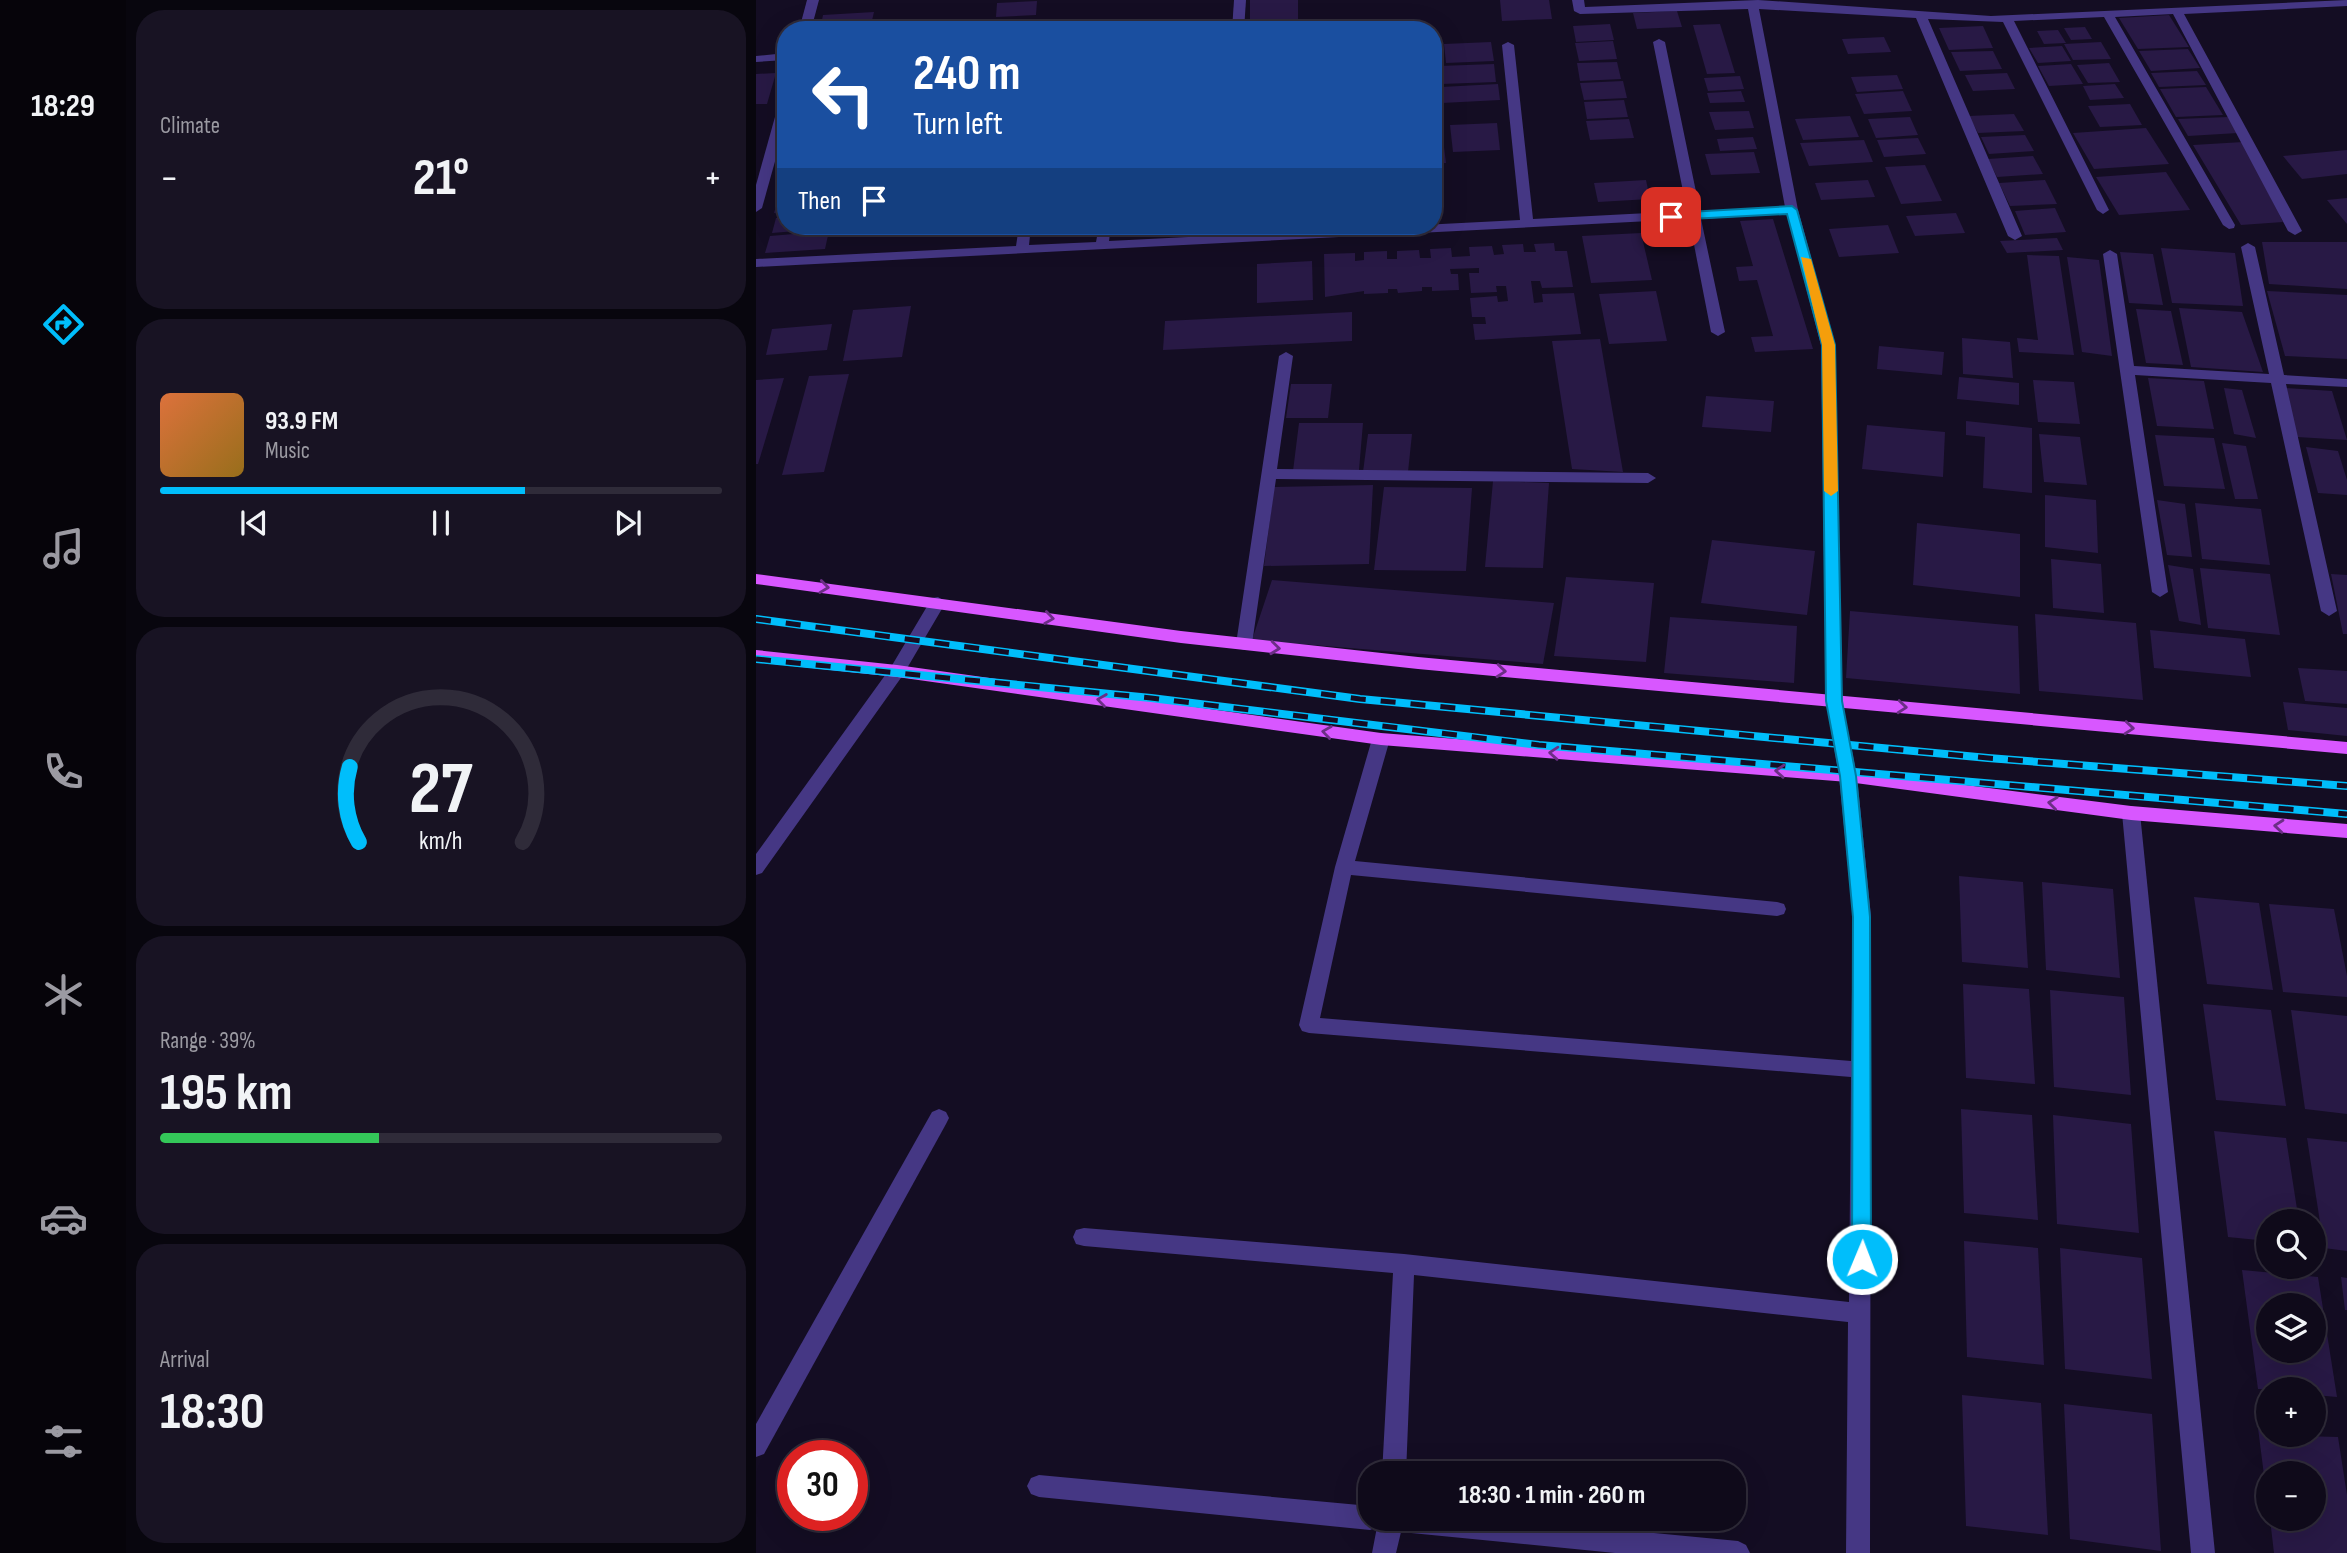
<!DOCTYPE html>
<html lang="en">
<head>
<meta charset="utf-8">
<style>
  :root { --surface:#0f0a1a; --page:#181323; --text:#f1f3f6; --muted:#9b9aa2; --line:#2f2b39; --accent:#00befb }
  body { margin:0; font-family:"Sofia Sans Condensed",sans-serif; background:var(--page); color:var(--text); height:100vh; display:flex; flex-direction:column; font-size:26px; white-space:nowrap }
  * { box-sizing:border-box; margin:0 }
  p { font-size:23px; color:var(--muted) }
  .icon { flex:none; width:38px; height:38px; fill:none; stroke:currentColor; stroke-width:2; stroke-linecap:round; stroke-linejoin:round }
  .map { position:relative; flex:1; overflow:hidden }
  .drawer { display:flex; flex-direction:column; gap:10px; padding:10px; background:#08060e; width:630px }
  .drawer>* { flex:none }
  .hud { position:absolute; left:21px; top:21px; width:665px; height:214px; border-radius:28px; box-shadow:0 7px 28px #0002,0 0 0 2px var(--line); background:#1a4fa0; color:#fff; overflow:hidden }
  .controls { position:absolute; left:1500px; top:1209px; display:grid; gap:14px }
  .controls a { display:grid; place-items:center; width:70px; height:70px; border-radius:50%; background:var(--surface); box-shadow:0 7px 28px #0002,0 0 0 2px var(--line); font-size:35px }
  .speed { position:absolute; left:21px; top:1440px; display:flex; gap:14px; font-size:35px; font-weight:700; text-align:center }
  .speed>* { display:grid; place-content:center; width:91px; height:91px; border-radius:50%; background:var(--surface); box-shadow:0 7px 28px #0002,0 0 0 2px var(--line); line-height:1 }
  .speed .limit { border:10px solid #d22; background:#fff; color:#111 }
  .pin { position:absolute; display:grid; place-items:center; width:60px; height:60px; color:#fff; margin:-30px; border-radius:14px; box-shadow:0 4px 10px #0006 }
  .me { position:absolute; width:77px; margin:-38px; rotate:1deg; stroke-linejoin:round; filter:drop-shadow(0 0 5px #0008) }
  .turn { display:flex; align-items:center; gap:24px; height:147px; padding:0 21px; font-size:32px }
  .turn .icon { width:91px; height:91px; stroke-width:2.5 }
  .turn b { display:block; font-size:49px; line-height:60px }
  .then { display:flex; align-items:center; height:66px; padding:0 21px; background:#0003; gap:14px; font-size:26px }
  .big { font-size:52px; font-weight:700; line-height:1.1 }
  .drawer .card { flex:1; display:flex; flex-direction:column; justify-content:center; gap:10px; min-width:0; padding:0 24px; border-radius:28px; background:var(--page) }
  .drawer .dial { align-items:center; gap:0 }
  .dial svg { height:182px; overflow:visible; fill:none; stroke:var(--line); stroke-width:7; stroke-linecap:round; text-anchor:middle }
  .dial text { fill:var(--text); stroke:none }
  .song { display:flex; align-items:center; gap:21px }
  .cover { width:84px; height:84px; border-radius:10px; background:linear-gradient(135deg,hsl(20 70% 55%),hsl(40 70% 35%)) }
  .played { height:7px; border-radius:4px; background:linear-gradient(90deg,var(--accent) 65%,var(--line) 65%) }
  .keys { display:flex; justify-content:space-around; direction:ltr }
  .heat { display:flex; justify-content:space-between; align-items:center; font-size:38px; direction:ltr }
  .charge { height:10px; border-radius:5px; background:linear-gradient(90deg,#34c759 39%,var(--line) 0) }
  .trip { position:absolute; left:602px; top:1461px; width:388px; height:70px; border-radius:28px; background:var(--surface); box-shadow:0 7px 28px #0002,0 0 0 2px var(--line); font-weight:700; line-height:70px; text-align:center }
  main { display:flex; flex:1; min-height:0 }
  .menu { display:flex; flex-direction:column; width:126px; justify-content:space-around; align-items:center; background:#06040a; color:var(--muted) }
  .menu .icon { width:49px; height:49px }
  .menu .current { color:var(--accent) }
  .menu b { font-size:32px; color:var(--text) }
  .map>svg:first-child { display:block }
</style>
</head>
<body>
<main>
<nav class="menu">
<b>18:29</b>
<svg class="icon current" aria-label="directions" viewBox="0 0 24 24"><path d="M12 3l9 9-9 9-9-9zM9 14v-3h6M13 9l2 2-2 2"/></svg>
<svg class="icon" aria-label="music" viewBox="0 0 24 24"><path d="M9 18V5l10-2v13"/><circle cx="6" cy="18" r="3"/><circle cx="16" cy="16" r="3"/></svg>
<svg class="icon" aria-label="phone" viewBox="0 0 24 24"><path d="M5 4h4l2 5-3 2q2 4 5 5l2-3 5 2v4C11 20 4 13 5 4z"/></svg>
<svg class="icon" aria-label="climate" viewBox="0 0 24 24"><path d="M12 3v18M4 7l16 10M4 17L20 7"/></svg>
<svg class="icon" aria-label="car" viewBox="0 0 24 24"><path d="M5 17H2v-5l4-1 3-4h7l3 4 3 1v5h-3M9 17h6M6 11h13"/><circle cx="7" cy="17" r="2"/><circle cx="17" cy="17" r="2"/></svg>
<svg class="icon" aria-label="filters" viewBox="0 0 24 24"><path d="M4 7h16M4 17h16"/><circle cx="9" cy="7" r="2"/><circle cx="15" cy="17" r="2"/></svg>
</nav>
<section class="drawer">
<div class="card"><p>Climate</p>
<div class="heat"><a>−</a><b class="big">21°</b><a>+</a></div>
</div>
<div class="card">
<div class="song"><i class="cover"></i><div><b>93.9 FM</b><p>Music</p></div></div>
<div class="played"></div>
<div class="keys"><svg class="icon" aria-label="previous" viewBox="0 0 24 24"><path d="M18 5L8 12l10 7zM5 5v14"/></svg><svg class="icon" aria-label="pause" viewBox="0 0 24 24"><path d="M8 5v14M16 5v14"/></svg><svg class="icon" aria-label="next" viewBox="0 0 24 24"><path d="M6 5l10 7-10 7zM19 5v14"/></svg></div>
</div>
<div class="card dial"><svg viewBox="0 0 100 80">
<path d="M14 69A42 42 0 1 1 86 69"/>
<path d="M14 69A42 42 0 0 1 10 36" stroke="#00befb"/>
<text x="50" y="56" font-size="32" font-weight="700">27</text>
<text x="50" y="72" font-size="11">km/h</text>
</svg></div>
<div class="card"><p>Range · 39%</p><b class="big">195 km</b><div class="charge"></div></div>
<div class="card"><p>Arrival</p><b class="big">18:30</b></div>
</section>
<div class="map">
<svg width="1591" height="1553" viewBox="0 0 1591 1553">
  <rect width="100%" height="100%" fill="#140d23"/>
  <g fill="#281945" fill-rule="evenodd">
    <path d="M494,0H542V24L494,26Z"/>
    <path d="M744,0H793L796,19L746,21Z"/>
    <path d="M281,1L280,15L240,17L241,3Z"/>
    <path d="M921,11L926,27L881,29L877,13Z"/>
    <path d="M118,12L114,29L64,30L67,15Z"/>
    <path d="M1413,15L1433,47L1382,49L1363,18Z"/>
    <path d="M854,24L858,40L820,42L817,26Z"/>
    <path d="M964,24L979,73L951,74L937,25Z"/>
    <path d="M1227,26L1237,48L1193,50L1183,28Z"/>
    <path d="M1329,27L1336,39L1315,40L1308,28Z"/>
    <path d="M1302,30L1310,43L1288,44L1281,31Z"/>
    <path d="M1128,37L1135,52L1092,54L1086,39Z"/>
    <path d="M857,41L861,59L823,61L819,43Z"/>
    <path d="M735,42L738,61L690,63L688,44Z"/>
    <path d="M1345,42L1355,59L1317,60L1308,44Z"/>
    <path d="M1306,46L1315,61L1282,63L1273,48Z"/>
    <path d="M1432,49L1444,68L1395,71L1383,51Z"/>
    <path d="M1237,51L1246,69L1204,71L1195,52Z"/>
    <path d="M861,62L865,79L824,81L821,63Z"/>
    <path d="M1353,63L1364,82L1332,83L1321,65Z"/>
    <path d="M738,64L740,82L685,84L683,66Z"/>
    <path d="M1315,64L1327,84L1293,86L1282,66Z"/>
    <path d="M1441,71L1450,85L1403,87L1395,73Z"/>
    <path d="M20,73L11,104H0V74Z"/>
    <path d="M1251,73L1259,89L1217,91L1209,75Z"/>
    <path d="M1141,75L1147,89L1101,92L1095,77Z"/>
    <path d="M984,76L988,89L952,91L948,78Z"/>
    <path d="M867,81L871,98L828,100L824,83Z"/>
    <path d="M742,84L744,100L686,103L685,87Z"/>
    <path d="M1359,84L1368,98L1334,100L1327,86Z"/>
    <path d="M1450,87L1467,115L1420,117L1404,89Z"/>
    <path d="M985,91L989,102L954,103L951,93Z"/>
    <path d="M1147,91L1156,111L1108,114L1099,94Z"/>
    <path d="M868,100L872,117L831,119L828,102Z"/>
    <path d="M1374,104L1386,125L1344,127L1332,106Z"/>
    <path d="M993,111L998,128L959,130L953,112Z"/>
    <path d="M1258,114L1268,131L1222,133L1213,116Z"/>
    <path d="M1094,116L1103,137L1047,140L1039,119Z"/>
    <path d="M1154,117L1162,135L1120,138L1112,119Z"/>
    <path d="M1472,117L1482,133L1432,136L1422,119Z"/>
    <path d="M684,118L687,144H677V119Z"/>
    <path d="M873,119L878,138L834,140L830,121Z"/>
    <path d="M741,123L744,150L697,152L694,125Z"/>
    <path d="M1390,128L1413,164L1338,169L1317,133Z"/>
    <path d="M1269,135L1278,151L1233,154L1225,137Z"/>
    <path d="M997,137L1001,149L964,151L961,139Z"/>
    <path d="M1162,138L1170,154L1128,157L1121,140Z"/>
    <path d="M1108,140L1117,162L1053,166L1044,143Z"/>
    <path d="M1487,142L1527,222L1485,225L1437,145Z"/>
    <path d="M677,147H688L690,163H677Z"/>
    <path d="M1591,150V174L1546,179L1527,156Z"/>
    <path d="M998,152L1004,173L955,175L949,154Z"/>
    <path d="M1277,156L1287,174L1241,177L1232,159Z"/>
    <path d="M1169,165L1186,201L1145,204L1129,167Z"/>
    <path d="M1410,172L1434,210L1363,215L1340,177Z"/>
    <path d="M890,180L894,199L842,202L838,183Z"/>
    <path d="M1112,180L1119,197L1065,200L1059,183Z"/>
    <path d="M1289,180L1301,204L1254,206L1243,183Z"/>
    <path d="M30,191V212L18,213L24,192Z"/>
    <path d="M1591,198V224L1571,200Z"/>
    <path d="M1299,208L1310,232L1269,235L1259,211Z"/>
    <path d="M1200,213L1209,233L1159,236L1150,216Z"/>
    <path d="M30,217V226H66L65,229L16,233L20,218Z"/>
    <path d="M1017,219L1057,349L999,352L995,337L1017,336L1001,280L983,281L980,267L997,266L984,221Z"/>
    <path d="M1132,225L1143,253L1083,257L1073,229Z"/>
    <path d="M73,231L69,249L9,253L14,236Z"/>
    <path d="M885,233L896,280L835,283L826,236Z"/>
    <path d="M1301,238L1307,250L1251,253L1244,241Z"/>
    <path d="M1506,242H1591V289L1513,284Z"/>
    <path d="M798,243L799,251H811L817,287L786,288L784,281H775L778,303L787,302L786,294L818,293L825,334L719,340L717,324H730L729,317H716L714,298L741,296L742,302L752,301L750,286H740L741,292L715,293L713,273H723V268L694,269L695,274H702L703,290L676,291V287H666V291L642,293L641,289H632V293L608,294V291L569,297L568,254L599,253V261L608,260V252L631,251V259H641V251L663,250L664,258H675L674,249L695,248L696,257L714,256L713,247L736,246L738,255L748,254L746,245L767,244L768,252H780L778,244Z"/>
    <path d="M1405,248L1479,253L1487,306L1416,303Z"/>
    <path d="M1364,252L1397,254L1407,305L1373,303Z"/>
    <path d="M1271,255L1303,256L1318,355L1263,352L1261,338L1282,340Z"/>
    <path d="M1311,257L1343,260L1356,356L1326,352Z"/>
    <path d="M556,261L557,300L501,303V264Z"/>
    <path d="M900,291L911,341L853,344L843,294Z"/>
    <path d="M1511,291L1591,295V359L1529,356Z"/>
    <path d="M155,306L146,357L87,361L97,310Z"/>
    <path d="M1423,308L1486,312L1507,372L1435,367Z"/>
    <path d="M1380,309L1415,311L1427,365L1390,363Z"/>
    <path d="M596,312V341L407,350L409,321Z"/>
    <path d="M76,324L71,350L10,355L16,329Z"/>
    <path d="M1206,338L1254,342L1257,378L1207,374Z"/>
    <path d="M844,339L867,472L816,469L796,341Z"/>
    <path d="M1123,346L1188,352L1186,375L1121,369Z"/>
    <path d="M93,374L68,472L26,475L53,376Z"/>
    <path d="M1203,377L1263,383V405L1201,399Z"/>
    <path d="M28,378L2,464H0V380Z"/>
    <path d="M1392,378L1448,381L1458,429L1401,426Z"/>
    <path d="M1277,380L1318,382L1324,424L1282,422Z"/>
    <path d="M535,384H576L572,418H530Z"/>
    <path d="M1468,388L1486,390L1500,438L1478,434Z"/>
    <path d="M1529,388L1576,391L1591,440L1541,437Z"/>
    <path d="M950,396L1018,401L1015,432L946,427Z"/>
    <path d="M1210,421L1276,428V493L1227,488L1229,437L1210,435Z"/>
    <path d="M543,423H607L603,470L537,471Z"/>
    <path d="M1111,425L1189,432L1187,477L1106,469Z"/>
    <path d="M612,434H656L652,472H607Z"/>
    <path d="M1283,434L1324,437L1331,485L1288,482Z"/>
    <path d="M1399,435L1458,438L1469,489L1408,486Z"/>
    <path d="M1466,443L1490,446L1502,499H1479Z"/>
    <path d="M1550,447L1582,451L1591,480V495L1562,493Z"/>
    <path d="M737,481L793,483L787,568L729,567Z"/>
    <path d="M617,485L613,564L508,566L518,487Z"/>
    <path d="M628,487L716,488L710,571L618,570Z"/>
    <path d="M1289,495L1340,500L1342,553L1289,547Z"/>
    <path d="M1401,500L1429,504L1436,557L1411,555Z"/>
    <path d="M1439,503L1505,509L1514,565L1446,559Z"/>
    <path d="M1161,523L1264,534V597L1157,585Z"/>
    <path d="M956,540L1059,551L1051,615L945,603Z"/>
    <path d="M1295,559L1345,564L1348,613L1297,608Z"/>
    <path d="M1412,565L1437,569L1445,625L1423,621Z"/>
    <path d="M1444,568L1514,574L1524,635L1452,628Z"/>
    <path d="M1575,574L1591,575V634H1587Z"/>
    <path d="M810,577L898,583L890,662L798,656Z"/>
    <path d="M516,580L798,603L787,664L496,640Z"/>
    <path d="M1094,611L1262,626L1264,694L1090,678Z"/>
    <path d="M1279,614L1380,623L1387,700L1283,691Z"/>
    <path d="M914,617L1041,626L1038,683L908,673Z"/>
    <path d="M1394,630L1489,639L1495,677L1398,668Z"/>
    <path d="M1542,668L1591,671V704L1549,701Z"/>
    <path d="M1527,702L1591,708V736L1532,730Z"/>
    <path d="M1203,876L1267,882L1272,968L1206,962Z"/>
    <path d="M1286,882L1357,889L1364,978L1290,970Z"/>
    <path d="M1438,897L1503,903L1517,990L1451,984Z"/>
    <path d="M1513,904L1578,909L1591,976V997L1527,992Z"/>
    <path d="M1207,984L1273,989L1279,1084L1210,1078Z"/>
    <path d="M1294,990L1368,997L1375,1095L1298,1087Z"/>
    <path d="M1447,1004L1515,1010L1530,1106L1460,1100Z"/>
    <path d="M1535,1010L1591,1016V1114L1549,1109Z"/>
    <path d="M1205,1109L1276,1115L1282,1220L1208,1213Z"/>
    <path d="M1297,1115L1375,1124L1383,1233L1301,1224Z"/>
    <path d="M1458,1131L1530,1138L1543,1222H1512V1241L1472,1237Z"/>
    <path d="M1551,1138L1591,1142V1251L1568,1248Z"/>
    <path d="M1208,1241L1282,1248L1288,1365L1211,1357Z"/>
    <path d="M1304,1248L1386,1258L1396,1379L1309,1369Z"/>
    <path d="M1486,1270L1562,1277L1581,1397L1558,1395V1390L1502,1389ZM1512,1306H1558V1351H1512Z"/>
    <path d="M1585,1277L1591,1278V1310H1589Z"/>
    <path d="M1206,1395L1285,1403L1292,1535L1210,1526Z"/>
    <path d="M1308,1404L1396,1414L1405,1551L1314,1539Z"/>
    <path d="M1502,1428L1512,1429V1435L1582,1437L1591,1495V1553H1518L1514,1519H1558V1474H1512L1510,1491Z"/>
  </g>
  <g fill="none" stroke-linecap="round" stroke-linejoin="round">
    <g fill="#453784" fill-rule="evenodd">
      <path d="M51,0H63L55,30H43Z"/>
      <path d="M478,0H490L488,30H476Z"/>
      <path d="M816,0H828L829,7L1002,0L1235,16L1591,0V6L1428,14L1546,231L1539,235L1532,231L1417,14L1359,17L1479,225L1478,228L1473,229L1467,225L1348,17L1258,21L1353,210L1347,214L1341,210L1247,22L1172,19L1266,236L1259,240L1252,236L1160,18L1003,9L1042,210L1079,345L1086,701L1101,776L1115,917L1114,1553H1090L1092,1322L658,1275L650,1474H626L637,1273L328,1246L320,1244L317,1237L320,1230L328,1228L648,1254L1093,1302L1095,1077L553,1033L546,1031L543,1025L579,867L616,739L625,733L634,739L599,861L1021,902L1028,904L1030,909L1028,914L1021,916L595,875L564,1018L1095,1061L1097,917L1083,776L1070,701L1065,345L1031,214L945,219L969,332L962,336L955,332L933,219L0,267V259L260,246L263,226H275L273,245L340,242L343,226H355L353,241L764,220L746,45L752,42L758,45L777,219L931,211L897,42L903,39L909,42L944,211L1029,207L992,9L824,14L818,11Z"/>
      <path d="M30,53V60L0,62V56Z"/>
      <path d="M30,95V122L6,208L0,212V185L24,99Z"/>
      <path d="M1492,243L1499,247L1528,375L1591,379V387L1530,384L1581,611L1573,616L1565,611L1515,383L1379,375L1412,592L1404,597L1396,592L1347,254L1354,250L1361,254L1378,366L1513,374L1485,247Z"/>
      <path d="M530,352L537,356L521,469L892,473L900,478L892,483L520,479L496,644L488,650L482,648L480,644L523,356Z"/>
      <path d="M182,597L190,602L147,675L6,873L0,875V854L135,667L176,598Z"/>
      <path d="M1375,806L1381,808L1384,813L1459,1553H1435L1366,813L1369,808Z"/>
      <path d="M183,1109L190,1112L193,1118L190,1124L8,1454L0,1457V1424L176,1112Z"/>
      <path d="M283,1475L614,1506V1519H751L982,1541L990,1545L994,1553H859L645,1532L640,1553H616L621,1527L614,1530L283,1497L275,1494L271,1486L275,1478Z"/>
    </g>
    <g fill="#d857ff" fill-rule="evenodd">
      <path d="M0,574L425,631L662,657L1591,742V754L662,669L425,643L0,584Z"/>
      <path d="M0,650L141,665L625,733L1092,770L1375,806L1591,824V838L1375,820L1092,782L625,745L141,677L0,662Z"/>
    </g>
    <defs>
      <g id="rail">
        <path d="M0,619L604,699L1232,758L1591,786"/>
        <path d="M0,659L395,698L783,745L1591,814"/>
      </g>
    </defs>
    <use href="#rail" stroke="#00befb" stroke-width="8"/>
    <use href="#rail" stroke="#140d23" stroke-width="5" stroke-dasharray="15" stroke-linecap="butt"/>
  </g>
  <defs><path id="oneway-chevron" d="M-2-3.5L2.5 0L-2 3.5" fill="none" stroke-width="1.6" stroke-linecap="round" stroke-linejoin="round" transform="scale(1.75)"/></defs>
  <g stroke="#6c2e86">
    <use href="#oneway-chevron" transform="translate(68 587) rotate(7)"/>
    <use href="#oneway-chevron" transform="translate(293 618) rotate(8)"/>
    <use href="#oneway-chevron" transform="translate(519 648) rotate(6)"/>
    <use href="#oneway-chevron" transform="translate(745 671) rotate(5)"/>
    <use href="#oneway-chevron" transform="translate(346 700) rotate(-172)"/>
    <use href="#oneway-chevron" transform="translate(1146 707) rotate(5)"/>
    <use href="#oneway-chevron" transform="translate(1373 728) rotate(5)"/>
    <use href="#oneway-chevron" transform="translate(571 732) rotate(-172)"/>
    <use href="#oneway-chevron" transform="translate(798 753) rotate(-176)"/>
    <use href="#oneway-chevron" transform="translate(1024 771) rotate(-176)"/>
    <use href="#oneway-chevron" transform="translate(1297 803) rotate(-173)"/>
    <use href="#oneway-chevron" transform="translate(1523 826) rotate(-175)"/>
  </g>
  <path fill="#00befb" stroke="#007ca3" stroke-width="2" d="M1036,206L1041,210L1079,345L1086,701L1100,776L1114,917L1115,1259L1113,1265L1106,1268L1099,1265L1096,1259L1097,917L1084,776L1070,701L1066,345L1031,214L915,220L909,217L915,213Z"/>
  <path fill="#f59e0b" d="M1045,257L1055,259L1079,345L1082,491L1075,496L1068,491L1066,345Z"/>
</svg>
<div class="controls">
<a><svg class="icon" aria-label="search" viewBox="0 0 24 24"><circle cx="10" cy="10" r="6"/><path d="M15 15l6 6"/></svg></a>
<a><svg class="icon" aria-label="layers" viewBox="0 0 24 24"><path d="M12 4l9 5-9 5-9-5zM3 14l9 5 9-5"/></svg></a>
<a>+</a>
<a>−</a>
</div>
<div class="speed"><div class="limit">30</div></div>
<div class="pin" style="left:915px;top:217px;background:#d93025"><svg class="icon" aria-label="arrive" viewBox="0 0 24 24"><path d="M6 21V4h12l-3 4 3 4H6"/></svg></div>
<svg class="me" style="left:1106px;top:1259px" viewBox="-20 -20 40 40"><circle r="17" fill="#00befb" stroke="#fff" stroke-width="3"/><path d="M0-11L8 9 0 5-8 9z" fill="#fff"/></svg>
<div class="trip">18:30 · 1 min · 260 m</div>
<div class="hud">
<div class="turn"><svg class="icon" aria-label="left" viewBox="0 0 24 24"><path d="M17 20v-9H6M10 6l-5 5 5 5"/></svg><div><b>240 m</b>Turn left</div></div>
<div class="then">Then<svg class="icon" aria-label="arrive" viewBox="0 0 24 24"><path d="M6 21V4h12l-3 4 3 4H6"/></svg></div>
</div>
</div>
</main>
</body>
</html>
